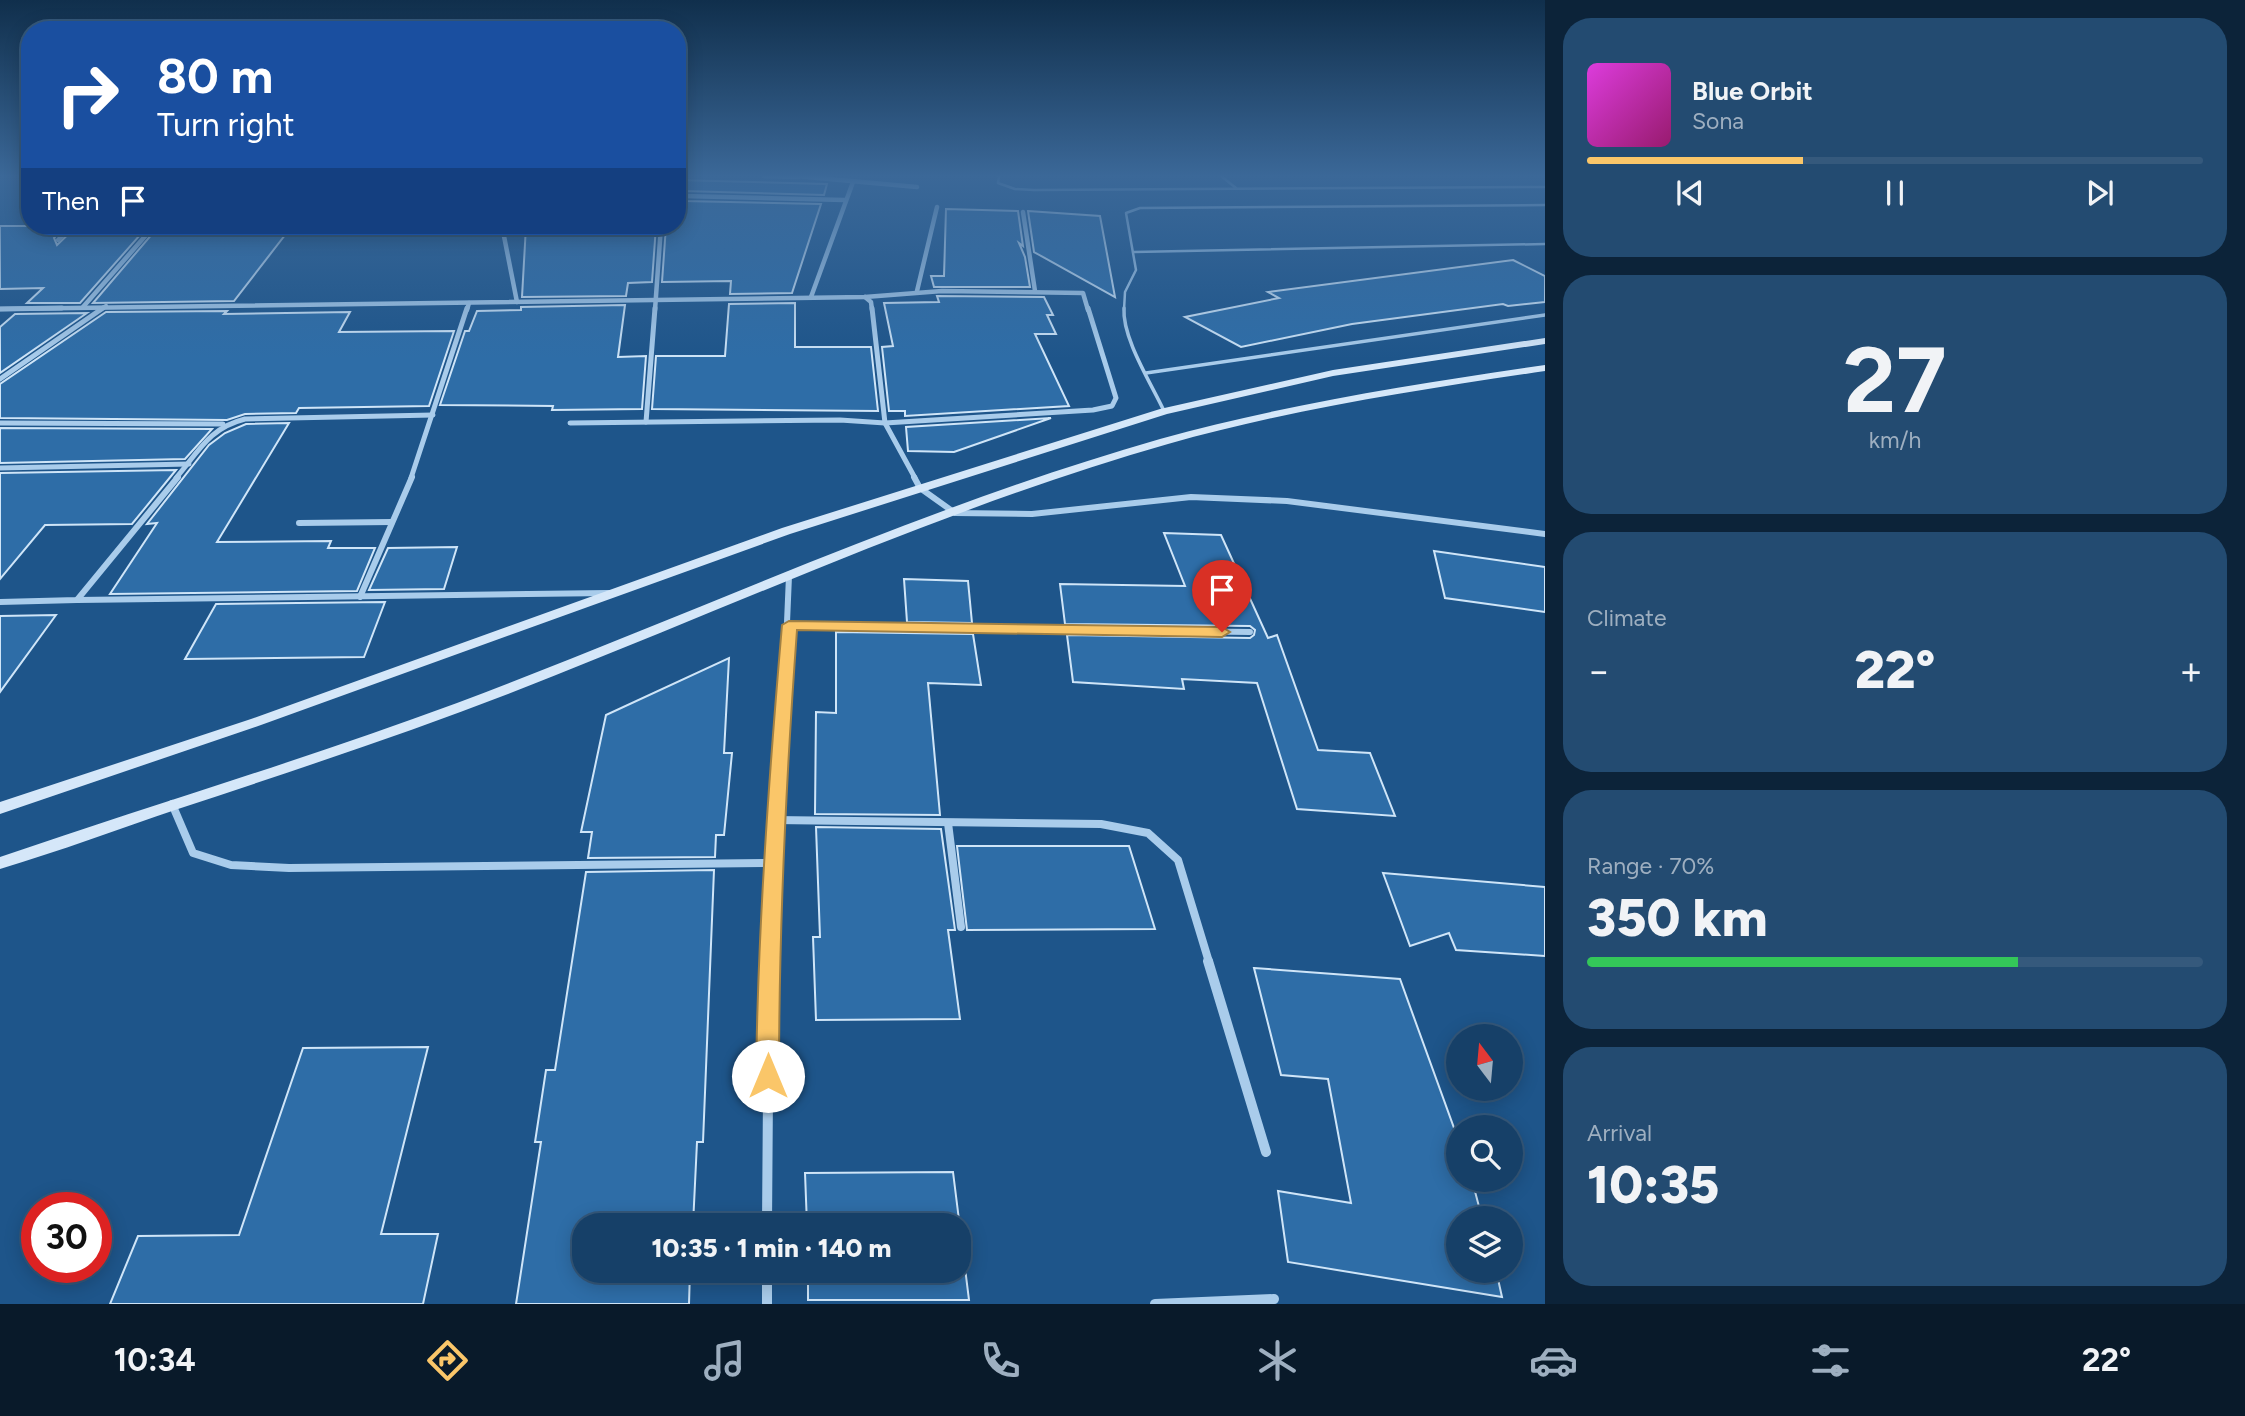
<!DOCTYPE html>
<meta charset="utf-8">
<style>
:root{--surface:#164068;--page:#234b71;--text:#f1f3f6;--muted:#9eafc0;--line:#35597c;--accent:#fac669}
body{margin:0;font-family:Figtree,sans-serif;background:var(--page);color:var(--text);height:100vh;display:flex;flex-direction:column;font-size:26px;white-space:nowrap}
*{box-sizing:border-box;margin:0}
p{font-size:23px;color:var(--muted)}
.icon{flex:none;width:38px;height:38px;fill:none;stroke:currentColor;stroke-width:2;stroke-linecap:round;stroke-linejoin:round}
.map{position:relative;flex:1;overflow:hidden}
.drawer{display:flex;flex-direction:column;gap:18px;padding:18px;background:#0c2339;width:700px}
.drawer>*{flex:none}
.top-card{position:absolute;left:21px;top:21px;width:665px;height:214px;border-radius:28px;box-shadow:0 4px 18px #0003,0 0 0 2px var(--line);background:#1a4fa0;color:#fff;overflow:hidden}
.needle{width:46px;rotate:344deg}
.fabs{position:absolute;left:1446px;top:1024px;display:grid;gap:14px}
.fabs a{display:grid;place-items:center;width:77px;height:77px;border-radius:50%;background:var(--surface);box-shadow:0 4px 18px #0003,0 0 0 2px var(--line);font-size:35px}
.speed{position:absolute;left:21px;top:1192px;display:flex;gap:14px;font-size:35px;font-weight:700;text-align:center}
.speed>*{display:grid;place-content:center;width:91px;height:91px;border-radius:50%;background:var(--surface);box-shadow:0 4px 18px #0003,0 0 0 2px var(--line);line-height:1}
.speed .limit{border:10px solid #d22;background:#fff;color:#111}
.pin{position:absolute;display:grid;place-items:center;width:60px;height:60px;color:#fff;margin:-72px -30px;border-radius:50% 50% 50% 0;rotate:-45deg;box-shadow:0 0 7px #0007}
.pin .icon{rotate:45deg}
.me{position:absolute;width:77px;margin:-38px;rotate:0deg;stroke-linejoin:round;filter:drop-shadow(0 0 5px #0008)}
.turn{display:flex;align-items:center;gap:24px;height:147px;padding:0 21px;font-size:32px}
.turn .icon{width:91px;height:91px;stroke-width:2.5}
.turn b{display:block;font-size:49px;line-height:60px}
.then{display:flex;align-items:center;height:66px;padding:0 21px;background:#0003;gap:14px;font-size:26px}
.big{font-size:52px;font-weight:800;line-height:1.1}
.drawer .card{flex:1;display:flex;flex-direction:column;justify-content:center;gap:10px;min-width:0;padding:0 24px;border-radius:28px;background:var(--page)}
.drawer .dial{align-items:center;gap:0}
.dial b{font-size:91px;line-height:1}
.song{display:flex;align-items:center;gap:21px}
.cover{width:84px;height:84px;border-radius:10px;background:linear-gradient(135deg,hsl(300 70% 55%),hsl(320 70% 35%))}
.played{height:7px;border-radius:4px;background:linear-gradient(90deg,var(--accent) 35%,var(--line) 35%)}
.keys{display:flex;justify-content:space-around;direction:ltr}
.heat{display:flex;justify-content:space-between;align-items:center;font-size:38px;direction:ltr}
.charge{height:10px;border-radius:5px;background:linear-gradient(90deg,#34c759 70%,var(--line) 0)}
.trip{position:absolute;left:572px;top:1213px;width:399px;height:70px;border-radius:28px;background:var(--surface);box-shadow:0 4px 18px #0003,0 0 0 2px var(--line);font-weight:800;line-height:70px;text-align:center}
.tabs{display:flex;height:112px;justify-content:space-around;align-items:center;background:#091a2a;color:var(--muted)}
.tabs .icon{width:49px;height:49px}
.tabs .selected{color:var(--accent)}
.tabs b{font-size:32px;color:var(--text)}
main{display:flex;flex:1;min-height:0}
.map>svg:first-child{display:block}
</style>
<main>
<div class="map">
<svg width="1545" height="1304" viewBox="0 0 1545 1304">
<rect width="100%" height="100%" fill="#1e558a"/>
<g fill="#2e6da7" stroke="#cfe5f8" stroke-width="2">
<path d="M677 180 827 184 824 195 684 191 680 194 684 201 821 204 792 293 730 294 731 281 662 282 666 226H677Z"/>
<path d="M946 209 1018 211 1023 246 1019 243 1025 257 1030 287H934L931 276H944Z"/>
<path d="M1028 211 1100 216 1115 297 1034 252Z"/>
<path d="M0 226H65L54 238 57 245 77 226H148L80 303H27L43 288 0 289Z"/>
<path d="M159 226H292L234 301 93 303Z"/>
<path d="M526 226H656L652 282 628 283 626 296 522 297Z"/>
<path d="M1513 260 1545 276V302L1508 306 1503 304 1352 324 1241 347 1185 317 1279 298 1268 292Z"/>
<path d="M937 296 1044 297 1053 315H1047L1056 334H1035L1069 406 905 416V411H889L882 347 893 346 884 303 939 302Z"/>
<path d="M795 303V347H871L878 411 652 409 656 356H725L729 304Z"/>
<path d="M625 305 618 357 646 356 642 409 552 410 553 406 440 405 465 331H469L477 311 521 310V307Z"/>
<path d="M227 311 224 314 350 312 339 332 454 331 429 406 299 408 296 413 245 414 227 420 0 418V384L106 312Z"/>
<path d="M87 313 0 373V327L15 314Z"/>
<path d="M1051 418 954 452 908 451 906 427Z"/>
<path d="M289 423 217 542 331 541 328 548H375L357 591 110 594 157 523 147 524 209 445 225 433 246 424Z"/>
<path d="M0 428 212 429 185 459 0 463Z"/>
<path d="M176 470 132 524 45 525 0 579V473Z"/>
<path d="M1164 533 1221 535 1268 638 1277 635 1318 750 1370 753 1395 816 1297 809 1257 683 1182 679 1184 689 1073 682 1067 635 1250 638 1254 635 1255 630 1250 626 1065 624 1060 584 1185 586Z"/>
<path d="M457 547 444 589 369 590 388 548Z"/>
<path d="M1434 551 1545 567V612L1445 598Z"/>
<path d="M904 579 968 581 972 623 907 622Z"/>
<path d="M385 602 364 657 185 659 216 604Z"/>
<path d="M56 615 0 692V616Z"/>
<path d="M836 632 973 634 981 685 928 683 940 815 815 814 816 712 836 713Z"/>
<path d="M729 658 724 753H732L724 835H716L715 857 588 858 592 832H581L606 715Z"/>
<path d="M816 827 941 829 955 930H948L960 1019 816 1020 813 937H820Z"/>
<path d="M957 846H1129L1155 929 967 930Z"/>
<path d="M714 870 703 1142H697L693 1225H584V1270H690L689 1304H516L541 1142H535L546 1070H555L586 872Z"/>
<path d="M1383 873 1545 887V956L1456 950 1449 933 1410 946Z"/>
<path d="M1254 968 1400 979 1458 1139V1180H1472L1482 1218H1458V1270H1496L1502 1297 1288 1262 1278 1191 1351 1203 1328 1079 1281 1075Z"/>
<path d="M428 1047 381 1234H438L423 1304H110L138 1236 239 1235 303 1048Z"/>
<path d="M953 1172 969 1300H808V1270H959V1225H807L805 1173Z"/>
</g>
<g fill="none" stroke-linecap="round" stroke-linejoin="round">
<g stroke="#a9cceb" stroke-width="2.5">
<path d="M999 176 998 183 1015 189 1034 190 1545 187"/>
<path d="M1221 176 1236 188"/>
<path d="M1134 252 1545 244"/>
<path d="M1124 310 1125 292 1136 270 1126 213 1140 208 1545 205"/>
</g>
<g stroke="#a9cceb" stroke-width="3.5">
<path d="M1124 308C1122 338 1151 383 1164 411"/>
<path d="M1146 373 1545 315"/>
</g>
<g stroke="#a9cceb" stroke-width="4.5">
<path d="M764 176 798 177"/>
<path d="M796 176 917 187"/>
<path d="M684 196 845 200"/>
<path d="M1023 212 1035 291"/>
<path d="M502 226 517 302"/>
<path d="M58 240 72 226"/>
<path d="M917 291 937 207"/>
<path d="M811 297 853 182"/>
<path d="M865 297 871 302 872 310"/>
<path d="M83 307 154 226"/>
<path d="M0 309 865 297 942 291 1083 293 1088 310"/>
<path d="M100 310 106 306"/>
<path d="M467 310 469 303"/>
<path d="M655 310 661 226"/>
</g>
<g stroke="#a9cceb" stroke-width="5">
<path d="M872 308 885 423 915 478"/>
<path d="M0 309 62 308"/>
<path d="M0 379 103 308"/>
<path d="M646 422 655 308"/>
<path d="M0 423 223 424"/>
<path d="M570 423 840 420 885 423 1093 410 1112 406 1116 398 1088 308"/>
<path d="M0 468 189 464"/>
<path d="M176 478C199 451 209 428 245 419L433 415"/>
<path d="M411 478 467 308"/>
</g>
<g stroke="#a9cceb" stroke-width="6">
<path d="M914 477 920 488 955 513 1032 514 1191 497 1287 501 1545 534"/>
<path d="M299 523 392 522"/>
<path d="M360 597 412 477"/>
<path d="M77 600 609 593"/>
<path d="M0 602 77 600 178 477"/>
<path d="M789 626 1250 632"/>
<path d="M784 692 789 576"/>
</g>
<g stroke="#a9cceb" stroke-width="8">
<path d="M172 804 193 853 231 865 289 868 773 863"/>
<path d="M774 820 1101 824 1148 833 1178 860 1209 962"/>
<path d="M948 823 961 927"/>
<path d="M769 962 774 820 784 690"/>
</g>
<g stroke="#a9cceb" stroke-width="10">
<path d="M1208 961 1266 1152"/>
<path d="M767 1225 769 961"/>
<path d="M767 1270V1304"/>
<path d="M1155 1304 1274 1299"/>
</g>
<g fill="#d5e7f9" fill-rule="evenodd">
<path d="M1545 338V344L1333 376 1167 414 790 534 261 725 0 814V802L251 719 782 528 1160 409 1333 370Z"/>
<path d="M1545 365V371C1418 390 1291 409 1168 444 958 504 758 595 556 675 432 725 305 767 178 809 119 829 60 851 0 869V857C152 805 306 759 457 703 691 615 919 508 1160 439 1286 404 1416 384 1545 365Z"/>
</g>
</g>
<linearGradient id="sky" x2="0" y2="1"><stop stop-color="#102f4c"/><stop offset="0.49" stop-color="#3b6898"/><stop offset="1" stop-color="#3b6898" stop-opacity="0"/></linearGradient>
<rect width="1545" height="359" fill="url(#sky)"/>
<path fill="#fac669" stroke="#a28144" stroke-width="2" d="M789 621 1222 627 1230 632 1222 637 797 630C786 779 779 927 779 1076L776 1083 768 1085 759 1083 756 1076C758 925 769 776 782 625Z"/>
</svg>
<div class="fabs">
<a><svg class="needle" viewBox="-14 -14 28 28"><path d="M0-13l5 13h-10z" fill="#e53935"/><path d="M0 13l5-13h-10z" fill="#9eafc0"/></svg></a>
<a><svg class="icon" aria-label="search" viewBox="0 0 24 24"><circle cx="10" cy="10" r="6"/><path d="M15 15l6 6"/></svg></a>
<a><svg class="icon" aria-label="layers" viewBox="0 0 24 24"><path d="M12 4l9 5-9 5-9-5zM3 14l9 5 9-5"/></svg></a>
</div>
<div class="speed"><div class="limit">30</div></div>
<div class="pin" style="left:1222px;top:632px;background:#d93025"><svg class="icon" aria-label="arrive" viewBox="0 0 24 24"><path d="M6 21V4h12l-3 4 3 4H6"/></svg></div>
<svg class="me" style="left:768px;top:1076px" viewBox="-20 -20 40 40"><circle r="19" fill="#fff"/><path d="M0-13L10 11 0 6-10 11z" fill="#fac669"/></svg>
<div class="trip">10:35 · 1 min · 140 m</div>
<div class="top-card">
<div class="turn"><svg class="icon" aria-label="right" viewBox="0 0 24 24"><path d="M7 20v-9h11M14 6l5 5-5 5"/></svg><div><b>80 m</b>Turn right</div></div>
<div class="then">Then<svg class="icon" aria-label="arrive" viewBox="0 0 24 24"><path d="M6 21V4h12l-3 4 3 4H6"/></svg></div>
</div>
</div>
<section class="drawer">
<div class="card">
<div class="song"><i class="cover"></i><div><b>Blue Orbit</b><p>Sona</p></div></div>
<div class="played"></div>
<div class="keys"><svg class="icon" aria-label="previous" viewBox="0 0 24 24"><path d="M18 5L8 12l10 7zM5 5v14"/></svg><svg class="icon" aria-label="pause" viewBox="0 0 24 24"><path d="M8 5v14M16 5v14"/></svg><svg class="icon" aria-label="next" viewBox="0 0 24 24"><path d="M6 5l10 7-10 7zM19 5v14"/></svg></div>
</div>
<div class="card dial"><b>27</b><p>km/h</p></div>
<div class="card"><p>Climate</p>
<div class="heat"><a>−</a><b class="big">22°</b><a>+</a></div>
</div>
<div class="card"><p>Range · 70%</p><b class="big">350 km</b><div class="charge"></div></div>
<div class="card"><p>Arrival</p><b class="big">10:35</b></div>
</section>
</main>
<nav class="tabs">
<b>10:34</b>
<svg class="icon selected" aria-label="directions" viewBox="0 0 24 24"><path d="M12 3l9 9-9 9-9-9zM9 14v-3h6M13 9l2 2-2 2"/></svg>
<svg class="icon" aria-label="music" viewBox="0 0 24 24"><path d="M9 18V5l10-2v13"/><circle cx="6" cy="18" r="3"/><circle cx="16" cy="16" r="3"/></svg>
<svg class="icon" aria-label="phone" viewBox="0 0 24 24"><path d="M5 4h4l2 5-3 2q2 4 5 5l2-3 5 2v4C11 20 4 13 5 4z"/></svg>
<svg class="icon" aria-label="climate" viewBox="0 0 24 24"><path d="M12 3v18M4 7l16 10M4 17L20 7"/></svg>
<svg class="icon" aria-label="car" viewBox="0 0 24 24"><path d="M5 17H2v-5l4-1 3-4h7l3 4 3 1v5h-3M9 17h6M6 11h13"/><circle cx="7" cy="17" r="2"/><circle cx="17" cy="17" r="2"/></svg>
<svg class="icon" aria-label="filters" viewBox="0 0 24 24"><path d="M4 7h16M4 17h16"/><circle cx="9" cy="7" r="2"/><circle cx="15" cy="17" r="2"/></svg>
<b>22°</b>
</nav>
